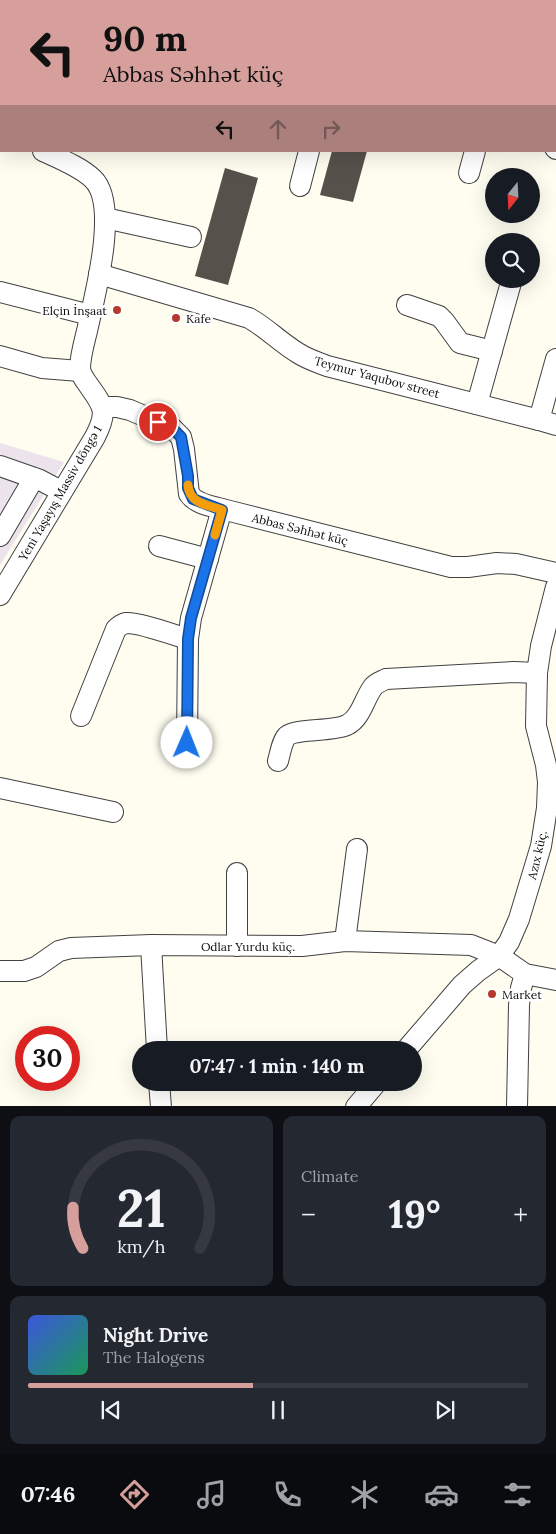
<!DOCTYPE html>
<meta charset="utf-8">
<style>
:root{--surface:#171b24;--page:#242831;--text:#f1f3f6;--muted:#9ea1a6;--line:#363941;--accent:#d69f9c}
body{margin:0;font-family:Lora,serif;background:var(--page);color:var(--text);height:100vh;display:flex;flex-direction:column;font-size:19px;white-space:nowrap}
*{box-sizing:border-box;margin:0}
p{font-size:16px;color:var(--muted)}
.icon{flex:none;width:28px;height:28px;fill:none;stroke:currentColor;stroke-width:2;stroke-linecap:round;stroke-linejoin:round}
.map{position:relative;height:1106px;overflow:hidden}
.panel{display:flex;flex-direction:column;gap:10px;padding:10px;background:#0d0f14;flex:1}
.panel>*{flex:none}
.hud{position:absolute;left:0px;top:0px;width:556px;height:152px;box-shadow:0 5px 20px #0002;background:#d69f9c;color:#111;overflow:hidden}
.needle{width:32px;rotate:198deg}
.buttons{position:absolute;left:485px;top:168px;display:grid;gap:10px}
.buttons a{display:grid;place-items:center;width:55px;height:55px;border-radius:50%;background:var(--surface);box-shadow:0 5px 20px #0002;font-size:25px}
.speed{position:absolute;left:15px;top:1026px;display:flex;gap:10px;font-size:25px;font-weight:700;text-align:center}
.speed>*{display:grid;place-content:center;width:65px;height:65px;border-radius:50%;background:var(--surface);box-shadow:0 5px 20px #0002;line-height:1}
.speed .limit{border:8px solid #d22;background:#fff;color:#111}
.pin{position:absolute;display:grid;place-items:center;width:42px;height:42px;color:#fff;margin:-21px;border:2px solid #fff;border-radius:50%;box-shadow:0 1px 5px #0007}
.me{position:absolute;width:55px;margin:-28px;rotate:1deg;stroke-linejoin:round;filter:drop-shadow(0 0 4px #0008)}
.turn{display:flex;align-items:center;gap:18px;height:105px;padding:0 20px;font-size:22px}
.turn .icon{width:65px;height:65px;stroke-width:2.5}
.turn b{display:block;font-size:35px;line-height:42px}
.lanes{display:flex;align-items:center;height:48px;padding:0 20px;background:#0003;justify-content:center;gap:25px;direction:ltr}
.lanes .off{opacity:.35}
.big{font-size:38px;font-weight:700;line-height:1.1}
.panel .card{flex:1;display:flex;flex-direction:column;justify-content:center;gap:8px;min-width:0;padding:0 18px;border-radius:10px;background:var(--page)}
.panel .dial{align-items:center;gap:0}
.dial svg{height:130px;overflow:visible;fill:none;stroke:var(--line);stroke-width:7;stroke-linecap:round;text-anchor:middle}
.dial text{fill:var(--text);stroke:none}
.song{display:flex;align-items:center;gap:15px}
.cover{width:60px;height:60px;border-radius:8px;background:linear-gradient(135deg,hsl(230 70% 55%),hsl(150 70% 35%))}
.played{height:5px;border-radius:2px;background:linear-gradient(90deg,var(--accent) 45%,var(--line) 45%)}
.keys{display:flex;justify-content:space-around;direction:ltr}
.heat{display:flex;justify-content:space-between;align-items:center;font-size:28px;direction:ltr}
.panel .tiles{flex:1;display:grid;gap:10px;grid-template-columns:1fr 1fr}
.card:last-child{grid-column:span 2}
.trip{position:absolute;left:132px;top:1041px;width:290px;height:50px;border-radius:25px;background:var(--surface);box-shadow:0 5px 20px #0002;font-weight:700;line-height:50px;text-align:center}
.dock{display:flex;height:80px;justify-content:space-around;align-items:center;background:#090b0e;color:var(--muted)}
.dock .icon{width:35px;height:35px}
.dock .selected{color:var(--accent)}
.dock b{font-size:22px;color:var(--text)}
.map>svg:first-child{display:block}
</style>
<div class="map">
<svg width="556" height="1107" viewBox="0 0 556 1107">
<rect width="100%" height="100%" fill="#fefdf0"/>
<path fill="#ece3ec" d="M0 443 64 462 0 565Z"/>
<g fill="#56514b">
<path d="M332 151H367L353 202 320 195Z"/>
<path d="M225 168 258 178 228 285 195 276Z"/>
</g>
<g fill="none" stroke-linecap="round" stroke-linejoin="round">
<defs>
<g id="minor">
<path d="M412 0 417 1"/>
<path d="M542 0 543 1"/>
<path d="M104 1 105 0"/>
<path d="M252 1 253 0"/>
<path d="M349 1V0"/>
<path d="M0 131H1"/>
<path d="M555 148 556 149"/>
<path d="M469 173 475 151"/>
<path d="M300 186 309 151"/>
<path d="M105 218 191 237"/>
<path d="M99 274 249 318C267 328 281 343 298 353 307 359 317 362 327 366L539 420 556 425"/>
<path d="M0 292 90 315"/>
<path d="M407 305 439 316 444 321 460 343 492 351"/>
<path d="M0 356 42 368 80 371"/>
<path d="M477 404 512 279"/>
<path d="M103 407H117L130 410 172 428 181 437 184 449 189 494C196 504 211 506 222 509L451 567H468L497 563 516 564 556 573"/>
<path d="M539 420 556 359"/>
<path d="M0 466 40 480 61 491"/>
<path d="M0 536 34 478"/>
<path d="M159 546 208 559"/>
<path d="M0 595 95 437C109 410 103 406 87 383 84 379 81 374 80 369 80 357 84 343 87 331 94 298 120 205 93 179 81 167 58 158 43 151"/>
<path d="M81 716 116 629C119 626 122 624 126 623 138 622 174 635 188 639"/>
<path d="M187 743 188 639 191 618 222 509"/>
<path d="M278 761C280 754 282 741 287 736 297 728 332 732 347 725 361 718 364 699 373 687 376 683 382 681 386 679L514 672 537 673"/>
<path d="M0 788 113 812"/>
<path d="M345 941 357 849"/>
<path d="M151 945 157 1050"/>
<path d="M237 946V873"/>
<path d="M0 971H24L36 967 59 951 71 948 151 945 302 946 345 941 471 945 499 956 525 974 556 980"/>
<path d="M406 1050 462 985 478 971 499 956 509 942 519 919 541 846 547 808 548 782 546 765 536 726 537 673 541 646 556 587"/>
<path d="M159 1082 161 1107"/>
<path d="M356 1107 377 1082"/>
<path d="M517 1107 519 1005 521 988 525 974"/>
</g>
</defs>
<use href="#minor" stroke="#414141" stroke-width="22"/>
<use href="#minor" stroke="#fff" stroke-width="20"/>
</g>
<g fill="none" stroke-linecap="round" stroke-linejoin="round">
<defs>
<path id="route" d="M158 422 172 428 181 437 188 476V488L193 499 222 510 191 618 188 639 187 743"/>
</defs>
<use href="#route" stroke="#114b97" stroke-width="12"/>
<use href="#route" stroke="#1a73e8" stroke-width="9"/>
<path stroke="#f59e0b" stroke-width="9" d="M188 485C189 503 207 505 222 510L215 535"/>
</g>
<g fill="#b6392e" stroke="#fff" stroke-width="2">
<circle cx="117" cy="310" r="5"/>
<circle cx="176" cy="318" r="5"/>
<circle cx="492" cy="994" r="5"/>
</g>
<g text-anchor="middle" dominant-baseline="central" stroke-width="5" stroke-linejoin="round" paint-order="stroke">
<g font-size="12" fill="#0e0e0e" stroke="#fff" text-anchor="start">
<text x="107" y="310" text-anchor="end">Elçin İnşaat</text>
<text x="186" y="318">Kafe</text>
<text x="502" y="994">Market</text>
</g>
<g font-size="12" fill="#0e0e0e" stroke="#fff">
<text transform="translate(377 377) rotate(15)">Teymur Yaqubov street</text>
<text transform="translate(60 493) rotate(-60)">Yeni Yaşayış Massiv döngə 1</text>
<text transform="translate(300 529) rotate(14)">Abbas Səhhət küç</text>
<text transform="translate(537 855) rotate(-77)">Azıx küç.</text>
<text x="248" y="946">Odlar Yurdu küç.</text>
</g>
</g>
</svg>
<div class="buttons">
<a><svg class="needle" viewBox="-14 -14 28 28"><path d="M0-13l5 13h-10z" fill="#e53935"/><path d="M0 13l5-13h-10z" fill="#9ea1a6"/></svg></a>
<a><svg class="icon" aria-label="search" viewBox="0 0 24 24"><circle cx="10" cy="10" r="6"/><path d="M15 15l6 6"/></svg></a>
</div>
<div class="speed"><div class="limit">30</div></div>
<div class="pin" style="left:158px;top:422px;background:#d93025"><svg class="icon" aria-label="arrive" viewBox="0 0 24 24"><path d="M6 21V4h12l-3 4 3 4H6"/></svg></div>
<svg class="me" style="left:187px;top:743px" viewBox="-20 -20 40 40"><circle r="19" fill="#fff"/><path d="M0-13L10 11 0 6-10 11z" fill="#1a73e8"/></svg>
<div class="trip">07:47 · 1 min · 140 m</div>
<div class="hud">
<div class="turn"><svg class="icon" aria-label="left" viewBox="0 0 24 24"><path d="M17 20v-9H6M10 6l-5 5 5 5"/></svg><div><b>90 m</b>Abbas Səhhət küç</div></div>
<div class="lanes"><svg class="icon" aria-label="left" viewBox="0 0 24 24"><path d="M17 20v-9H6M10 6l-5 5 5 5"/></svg><svg class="icon off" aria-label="ahead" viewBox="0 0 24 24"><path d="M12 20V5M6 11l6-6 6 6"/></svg><svg class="icon off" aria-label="right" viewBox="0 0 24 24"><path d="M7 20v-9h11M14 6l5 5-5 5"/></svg></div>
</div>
</div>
<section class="panel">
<div class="tiles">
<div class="card dial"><svg viewBox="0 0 100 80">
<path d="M14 69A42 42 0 1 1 86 69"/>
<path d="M14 69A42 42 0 0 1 8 44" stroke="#d69f9c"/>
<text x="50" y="56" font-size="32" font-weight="700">21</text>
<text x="50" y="72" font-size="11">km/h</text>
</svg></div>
<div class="card"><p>Climate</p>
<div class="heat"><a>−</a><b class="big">19°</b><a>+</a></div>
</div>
<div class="card">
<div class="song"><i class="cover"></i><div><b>Night Drive</b><p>The Halogens</p></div></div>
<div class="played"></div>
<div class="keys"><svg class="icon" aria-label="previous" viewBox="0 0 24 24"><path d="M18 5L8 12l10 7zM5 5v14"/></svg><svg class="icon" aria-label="pause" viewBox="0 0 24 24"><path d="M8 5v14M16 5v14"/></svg><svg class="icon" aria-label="next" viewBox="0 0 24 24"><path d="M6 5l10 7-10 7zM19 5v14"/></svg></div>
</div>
</div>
</section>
<nav class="dock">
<b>07:46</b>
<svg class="icon selected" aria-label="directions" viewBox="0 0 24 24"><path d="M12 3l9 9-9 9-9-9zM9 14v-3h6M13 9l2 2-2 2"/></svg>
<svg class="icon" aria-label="music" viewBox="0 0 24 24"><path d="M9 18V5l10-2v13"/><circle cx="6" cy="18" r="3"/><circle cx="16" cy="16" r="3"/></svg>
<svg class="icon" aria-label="phone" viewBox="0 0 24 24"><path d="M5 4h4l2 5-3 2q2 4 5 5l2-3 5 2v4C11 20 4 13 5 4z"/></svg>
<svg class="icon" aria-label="climate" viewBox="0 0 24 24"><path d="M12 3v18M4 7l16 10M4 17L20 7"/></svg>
<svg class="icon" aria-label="car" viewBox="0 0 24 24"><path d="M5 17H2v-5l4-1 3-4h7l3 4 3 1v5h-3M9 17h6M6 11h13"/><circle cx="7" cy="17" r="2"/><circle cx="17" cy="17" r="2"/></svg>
<svg class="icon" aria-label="filters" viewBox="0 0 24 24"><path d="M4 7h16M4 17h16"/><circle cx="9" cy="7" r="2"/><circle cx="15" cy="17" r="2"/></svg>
</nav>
